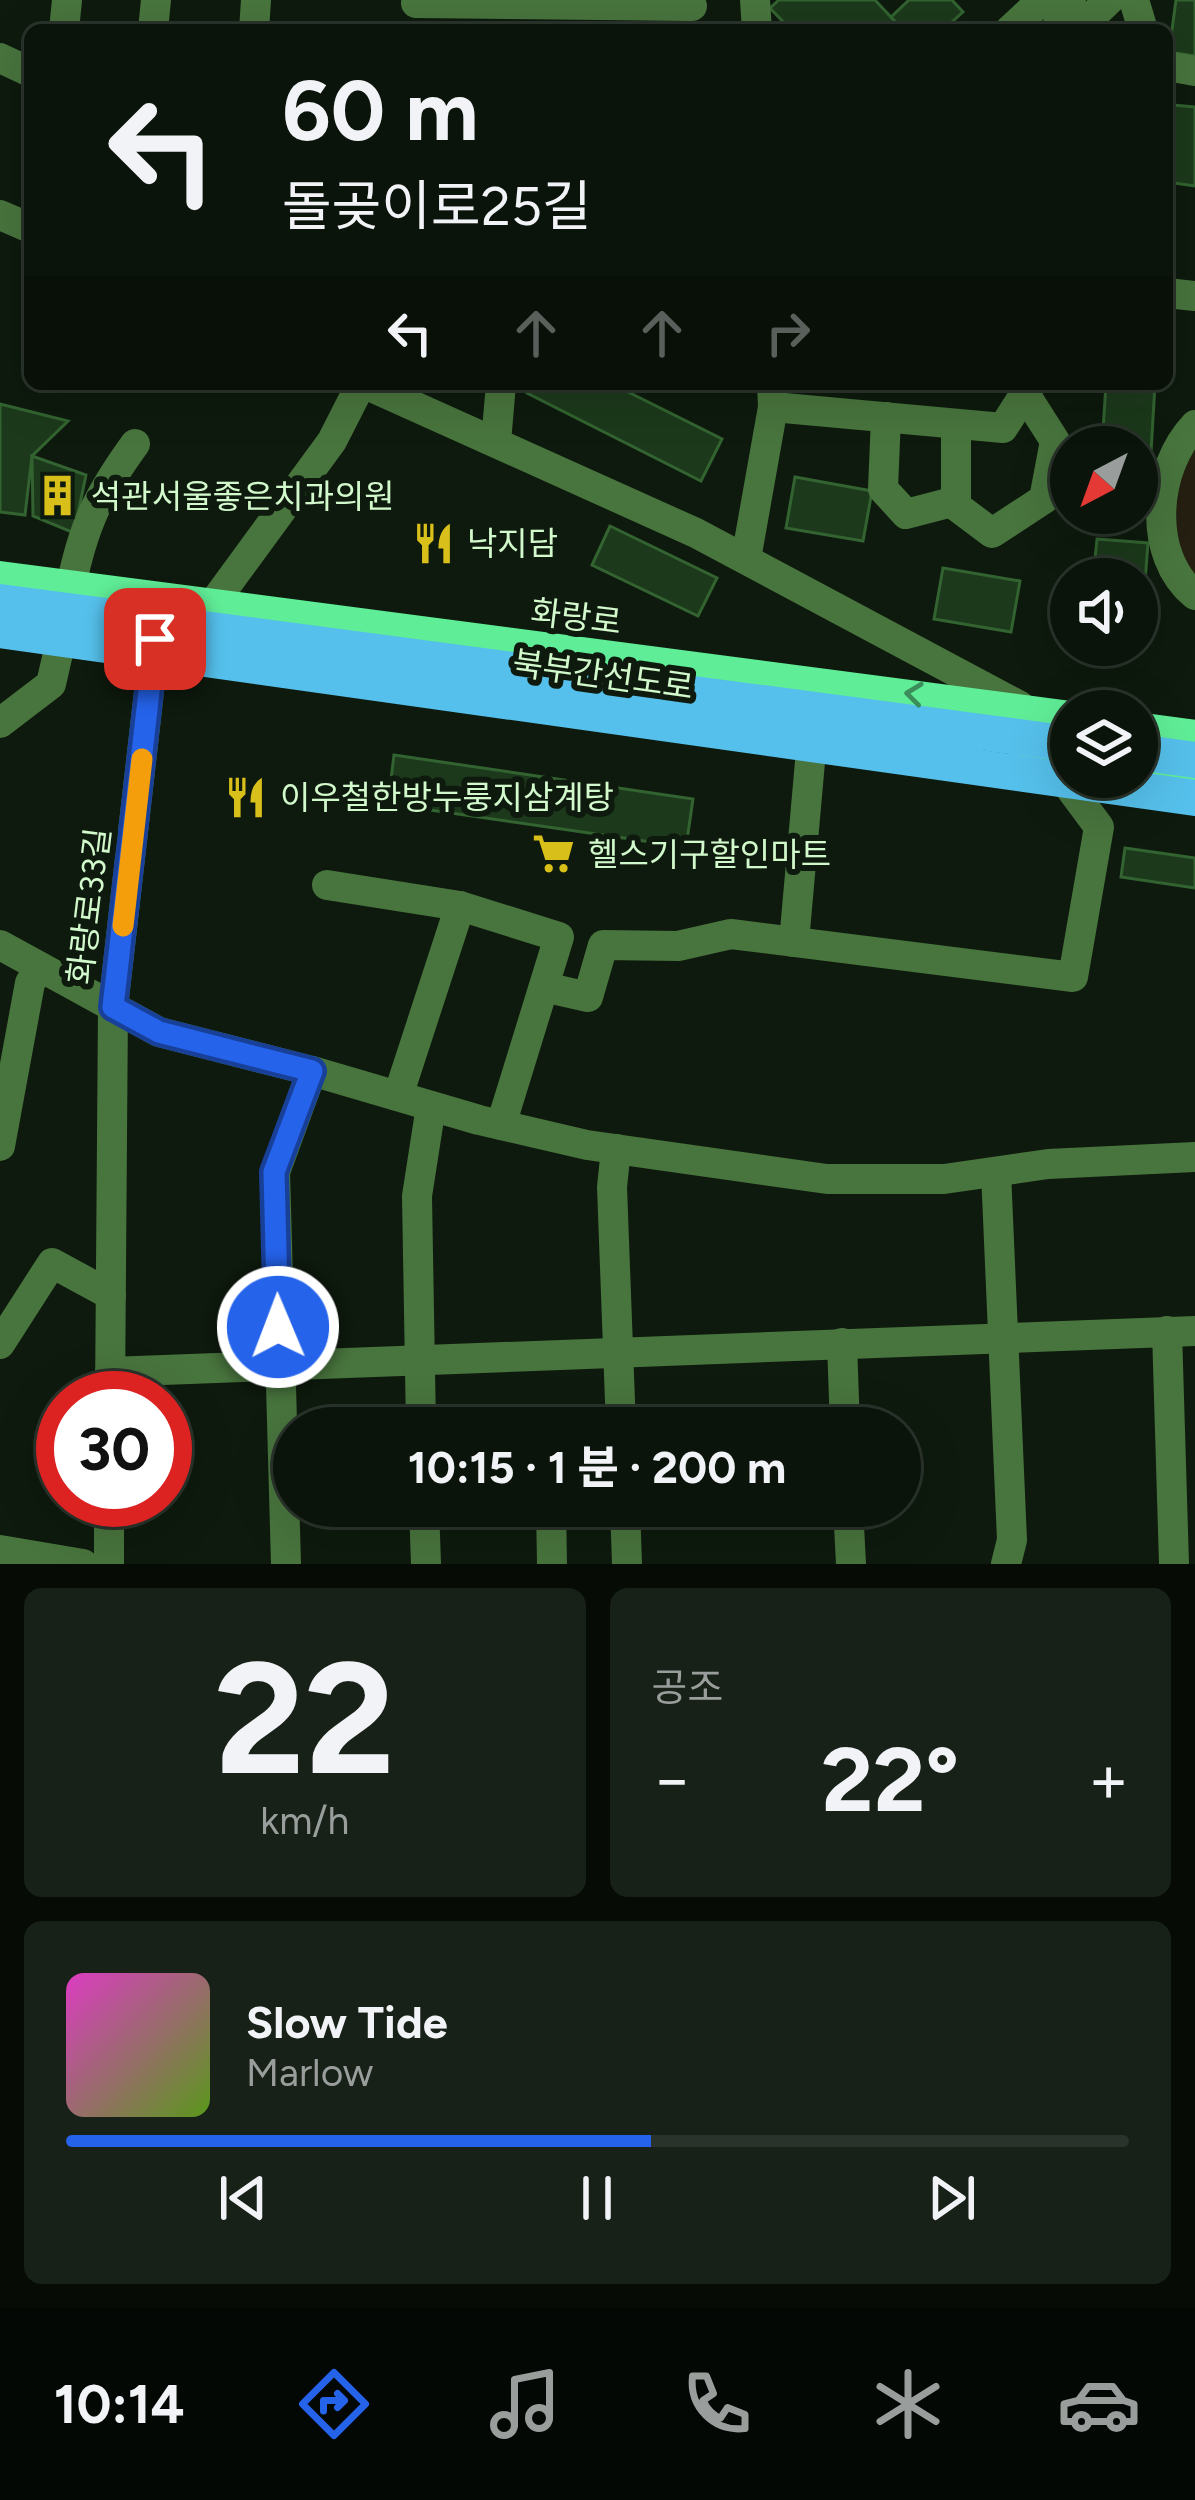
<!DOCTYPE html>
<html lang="ko">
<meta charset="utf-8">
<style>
:root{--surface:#0a140a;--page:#182118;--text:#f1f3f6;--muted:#999e9c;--line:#2a332b;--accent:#2563eb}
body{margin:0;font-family:Figtree,"Noto Sans KR",sans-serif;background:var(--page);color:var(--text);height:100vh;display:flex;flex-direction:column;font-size:45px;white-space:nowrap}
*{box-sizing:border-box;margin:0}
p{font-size:39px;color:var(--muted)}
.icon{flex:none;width:66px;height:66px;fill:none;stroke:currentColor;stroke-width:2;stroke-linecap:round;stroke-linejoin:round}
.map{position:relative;height:1564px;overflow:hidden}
.drawer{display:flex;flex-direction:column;gap:24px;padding:24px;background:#060b06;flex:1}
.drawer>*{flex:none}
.guide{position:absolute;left:24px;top:24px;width:1149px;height:366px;border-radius:18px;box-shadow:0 12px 48px #0002,0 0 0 3px var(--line);background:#0a140a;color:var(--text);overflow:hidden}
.needle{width:78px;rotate:221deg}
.fabs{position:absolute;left:1050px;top:426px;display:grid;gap:24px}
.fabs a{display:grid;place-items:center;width:108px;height:108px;border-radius:50%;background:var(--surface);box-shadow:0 12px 48px #0002,0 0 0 3px var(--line);font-size:60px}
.speed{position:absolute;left:36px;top:1371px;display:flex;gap:24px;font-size:60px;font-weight:700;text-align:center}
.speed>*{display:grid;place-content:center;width:156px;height:156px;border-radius:50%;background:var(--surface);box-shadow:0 12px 48px #0002,0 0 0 3px var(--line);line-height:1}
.speed .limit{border:18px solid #d22;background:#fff;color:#111}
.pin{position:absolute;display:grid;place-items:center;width:102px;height:102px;color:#fff;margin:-51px;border-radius:24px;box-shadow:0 6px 18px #0006}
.me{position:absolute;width:132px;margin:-66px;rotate:359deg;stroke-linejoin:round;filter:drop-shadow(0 0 9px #0008)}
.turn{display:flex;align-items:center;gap:42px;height:252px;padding:0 60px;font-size:54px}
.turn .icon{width:156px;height:156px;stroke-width:2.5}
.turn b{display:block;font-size:84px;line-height:102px}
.lanes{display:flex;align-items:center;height:114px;padding:0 60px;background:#0003;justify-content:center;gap:60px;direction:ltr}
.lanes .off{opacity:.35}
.big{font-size:90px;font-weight:700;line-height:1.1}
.drawer .tile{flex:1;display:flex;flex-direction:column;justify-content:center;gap:18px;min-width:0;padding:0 42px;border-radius:18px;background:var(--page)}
.drawer .dial{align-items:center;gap:0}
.dial b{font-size:156px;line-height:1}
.song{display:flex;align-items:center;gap:36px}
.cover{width:144px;height:144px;border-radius:18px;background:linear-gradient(135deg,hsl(310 70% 55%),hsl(90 70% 35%))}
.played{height:12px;border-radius:6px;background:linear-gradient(90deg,var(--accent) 55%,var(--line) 55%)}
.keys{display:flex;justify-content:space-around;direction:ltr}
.heat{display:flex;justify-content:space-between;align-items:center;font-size:66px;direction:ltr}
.drawer .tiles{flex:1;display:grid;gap:24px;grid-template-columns:1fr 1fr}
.tile:last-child{grid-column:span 2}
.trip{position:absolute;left:273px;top:1407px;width:648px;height:120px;border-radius:60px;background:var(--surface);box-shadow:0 12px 48px #0002,0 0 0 3px var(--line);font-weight:700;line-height:120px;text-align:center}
.dock{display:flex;height:192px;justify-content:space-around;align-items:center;background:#040804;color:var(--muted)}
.dock .icon{width:84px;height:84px}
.dock .current{color:var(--accent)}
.dock b{font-size:54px;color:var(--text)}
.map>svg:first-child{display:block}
</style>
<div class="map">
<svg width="1195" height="1564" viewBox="0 0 1195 1564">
<rect width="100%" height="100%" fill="#0e1a0d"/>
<path fill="#241f11" d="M1195 437V595L1182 584 1168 472Z"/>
<g fill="#1c391b" stroke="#326330" stroke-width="3">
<path d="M779 0H875L903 30H791L770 8Z"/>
<path d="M909 0H952L963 12 943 30H903L891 17Z"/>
<path d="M1176 0H1195V56L1169 52Z"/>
<path d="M1173 105 1195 107V186L1167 182Z"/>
<path d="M531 384H612L722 439 701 481 527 393Z"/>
<path d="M1106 384H1155L1149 486 1137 485V447H1102Z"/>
<path d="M0 404 68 421 32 456 25 515 0 512Z"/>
<path d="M32 456 86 475 74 533 33 516Z"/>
<path d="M795 477 872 491 863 541 786 528Z"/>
<path d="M610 526 717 578 698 616 592 565Z"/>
<path d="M1097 539 1148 543 1142 621H1137V579H1093Z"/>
<path d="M943 568 1020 581 1011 632 934 619Z"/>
<path d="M394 755 693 799 686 847 388 804Z"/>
<path d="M1125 848 1195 858V888L1121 877Z"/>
</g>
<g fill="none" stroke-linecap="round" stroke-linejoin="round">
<g stroke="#48743d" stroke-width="30">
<path d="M755 0 757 30"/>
<path d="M1134 0 1143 30"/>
<path d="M416 3 692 6"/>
<path d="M64 30 67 0"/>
<path d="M153 30 156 0"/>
<path d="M254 30 256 0"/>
<path d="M1010 30 1042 0"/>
<path d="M1055 30 1071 0"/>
<path d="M1078 30 1109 0"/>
<path d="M0 58 30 72"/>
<path d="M1167 66 1195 71"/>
<path d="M0 215 30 228"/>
<path d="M1167 293 1195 296"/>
<path d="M365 384 696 533 1020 706"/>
<path d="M773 407 1003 428 1031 384"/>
<path d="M886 417 883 489 906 514 956 501"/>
<path d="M956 424V506L992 533 1044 499 1055 441 1025 394"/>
<path d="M1195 425C1154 468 1146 555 1195 595"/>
<path d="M496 442 501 384"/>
<path d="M746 559 773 407 772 384"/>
<path d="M71 586C84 524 98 495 135 444"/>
<path d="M212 605 332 441 361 384"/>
<path d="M0 723 51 684 64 627"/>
<path d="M327 885 460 906 559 937 501 1125"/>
<path d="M794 942 813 728"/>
<path d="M0 945 159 1032 312 1071 479 1120 587 1145 827 1179H944L1048 1164 1195 1157"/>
<path d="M544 987 588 997 603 945 678 946 731 934 1073 977 1099 827 1056 769"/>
<path d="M398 1096 460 906"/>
<path d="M0 1146 30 983 40 967"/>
<path d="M616 1149 612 1187 621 1428"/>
<path d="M996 1172 1012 1540 1006 1564"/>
<path d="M1167 1331 1174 1564"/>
<path d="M842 1343 845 1428"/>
<path d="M0 1344 52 1263 111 1295"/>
<path d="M110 1372 1195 1331"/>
<path d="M110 1398 113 1007 155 639"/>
<path d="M421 1428 417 1196 431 1106"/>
<path d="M424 1506 426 1564"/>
<path d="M551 1506 552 1564"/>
<path d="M625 1506 627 1564"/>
<path d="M848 1506 851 1564"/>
<path d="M0 1550 83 1564"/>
<path d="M109 1564V1500"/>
<path d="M286 1564 275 1172 312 1071"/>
</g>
<g stroke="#60ed97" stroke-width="30">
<path d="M0 576 1071 716"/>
<path d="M1137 727 1195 735"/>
<path d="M1023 756 1071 762"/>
<path d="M1137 771 1195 779"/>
</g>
<g stroke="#55c0eb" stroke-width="36">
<path d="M0 602 1071 744"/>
<path d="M1137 752 1195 760"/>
</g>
<path stroke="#55c0eb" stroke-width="36" d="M0 630 1195 798"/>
</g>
<defs><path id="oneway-chevron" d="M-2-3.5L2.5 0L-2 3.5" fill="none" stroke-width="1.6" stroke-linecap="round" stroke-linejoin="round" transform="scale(3)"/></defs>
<use stroke="#3b8e59" href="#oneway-chevron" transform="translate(914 694) rotate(-173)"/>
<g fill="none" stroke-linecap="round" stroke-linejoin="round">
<defs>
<path id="route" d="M155 639 113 1007 159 1032 312 1071 274 1172 278 1327"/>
</defs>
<use href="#route" stroke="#184099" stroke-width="30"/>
<use href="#route" stroke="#2563eb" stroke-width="21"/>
<path stroke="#f59e0b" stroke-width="21" d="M123 926 142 759"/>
</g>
<defs>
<symbol id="building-bare" viewBox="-9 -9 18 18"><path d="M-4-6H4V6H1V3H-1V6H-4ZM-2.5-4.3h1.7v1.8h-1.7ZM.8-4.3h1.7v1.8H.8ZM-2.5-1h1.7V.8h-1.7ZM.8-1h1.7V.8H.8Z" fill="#d8bf19" stroke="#0e1a0d" stroke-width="2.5" paint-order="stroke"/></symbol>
<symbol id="restaurant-bare" viewBox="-9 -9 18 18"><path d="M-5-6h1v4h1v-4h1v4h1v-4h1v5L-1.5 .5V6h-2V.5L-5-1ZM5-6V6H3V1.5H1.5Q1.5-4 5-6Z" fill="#d8bf19" stroke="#0e1a0d" stroke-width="2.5" paint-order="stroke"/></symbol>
<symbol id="supermarket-bare" viewBox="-9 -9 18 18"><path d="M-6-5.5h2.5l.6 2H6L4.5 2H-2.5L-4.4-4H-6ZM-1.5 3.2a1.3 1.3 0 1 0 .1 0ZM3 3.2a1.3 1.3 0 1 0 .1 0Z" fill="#d8bf19" stroke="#0e1a0d" stroke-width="2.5" paint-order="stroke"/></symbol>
</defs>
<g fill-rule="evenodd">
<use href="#building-bare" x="28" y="466" width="59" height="59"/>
<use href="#restaurant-bare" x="404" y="514" width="59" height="59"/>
<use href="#restaurant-bare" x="216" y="768" width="59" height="59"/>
<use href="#supermarket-bare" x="524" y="824" width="59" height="59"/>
</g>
<g text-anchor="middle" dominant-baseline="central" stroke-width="12" stroke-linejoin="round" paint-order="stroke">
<g font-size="33" fill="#d2f9cc" stroke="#0e1a0d" text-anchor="start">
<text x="91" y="496">석관서울좋은치과의원</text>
<text x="467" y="543">낙지담</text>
<text x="280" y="797">이우철한방누룽지삼계탕</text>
<text x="588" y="854">헬스기구할인마트</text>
</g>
<g font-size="33" fill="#d2f9cc" stroke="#0e1a0d">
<text transform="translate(576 617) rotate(7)">화랑로</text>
<text transform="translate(603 675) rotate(8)">북부간선도로</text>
<text transform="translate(89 906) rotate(-83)">화랑로33길</text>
</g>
</g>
</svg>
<div class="fabs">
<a><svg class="needle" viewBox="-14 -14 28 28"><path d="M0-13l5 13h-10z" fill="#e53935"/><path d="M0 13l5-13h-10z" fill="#999e9c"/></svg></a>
<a><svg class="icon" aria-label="sound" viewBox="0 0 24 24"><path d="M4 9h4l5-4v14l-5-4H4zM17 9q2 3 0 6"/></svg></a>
<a><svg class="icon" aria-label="layers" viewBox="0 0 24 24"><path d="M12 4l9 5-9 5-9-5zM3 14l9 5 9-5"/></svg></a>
</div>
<div class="speed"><div class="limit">30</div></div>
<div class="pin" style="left:155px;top:639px;background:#d93025"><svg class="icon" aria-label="arrive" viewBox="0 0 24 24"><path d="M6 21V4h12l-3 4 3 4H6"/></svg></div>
<svg class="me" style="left:278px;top:1327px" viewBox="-20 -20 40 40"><circle r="17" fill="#2563eb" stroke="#fff" stroke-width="3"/><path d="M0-11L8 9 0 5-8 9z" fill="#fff"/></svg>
<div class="trip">10:15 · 1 분 · 200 m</div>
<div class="guide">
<div class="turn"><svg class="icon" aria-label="left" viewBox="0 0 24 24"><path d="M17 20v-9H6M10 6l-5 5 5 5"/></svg><div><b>60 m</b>돌곶이로25길</div></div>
<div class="lanes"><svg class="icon" aria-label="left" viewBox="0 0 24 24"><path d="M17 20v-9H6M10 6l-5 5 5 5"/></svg><svg class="icon off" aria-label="ahead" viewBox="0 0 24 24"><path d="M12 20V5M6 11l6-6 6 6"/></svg><svg class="icon off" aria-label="ahead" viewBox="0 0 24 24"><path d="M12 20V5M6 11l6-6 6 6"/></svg><svg class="icon off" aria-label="right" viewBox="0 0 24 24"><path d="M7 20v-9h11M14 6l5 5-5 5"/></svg></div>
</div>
</div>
<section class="drawer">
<div class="tiles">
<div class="tile dial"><b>22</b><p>km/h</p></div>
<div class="tile"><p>공조</p>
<div class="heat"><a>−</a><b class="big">22°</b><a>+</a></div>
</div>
<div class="tile">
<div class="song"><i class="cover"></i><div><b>Slow Tide</b><p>Marlow</p></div></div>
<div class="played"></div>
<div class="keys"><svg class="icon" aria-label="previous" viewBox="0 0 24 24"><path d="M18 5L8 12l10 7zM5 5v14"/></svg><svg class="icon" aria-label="pause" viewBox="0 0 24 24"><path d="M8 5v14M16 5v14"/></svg><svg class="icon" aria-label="next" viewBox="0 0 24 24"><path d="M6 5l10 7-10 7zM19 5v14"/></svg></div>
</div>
</div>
</section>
<nav class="dock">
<b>10:14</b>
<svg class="icon current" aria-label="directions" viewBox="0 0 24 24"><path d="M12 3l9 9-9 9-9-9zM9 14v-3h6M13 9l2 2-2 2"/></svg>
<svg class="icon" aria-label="music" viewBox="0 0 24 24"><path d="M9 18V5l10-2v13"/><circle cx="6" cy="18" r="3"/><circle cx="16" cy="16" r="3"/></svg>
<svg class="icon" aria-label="phone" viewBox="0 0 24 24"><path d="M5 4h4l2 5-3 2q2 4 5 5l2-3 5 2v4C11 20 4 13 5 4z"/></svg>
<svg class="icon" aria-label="climate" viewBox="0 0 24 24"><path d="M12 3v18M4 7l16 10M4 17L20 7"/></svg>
<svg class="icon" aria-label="car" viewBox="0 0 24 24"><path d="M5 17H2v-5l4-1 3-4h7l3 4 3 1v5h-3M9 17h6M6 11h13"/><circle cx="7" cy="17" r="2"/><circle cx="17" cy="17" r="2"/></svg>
</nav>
